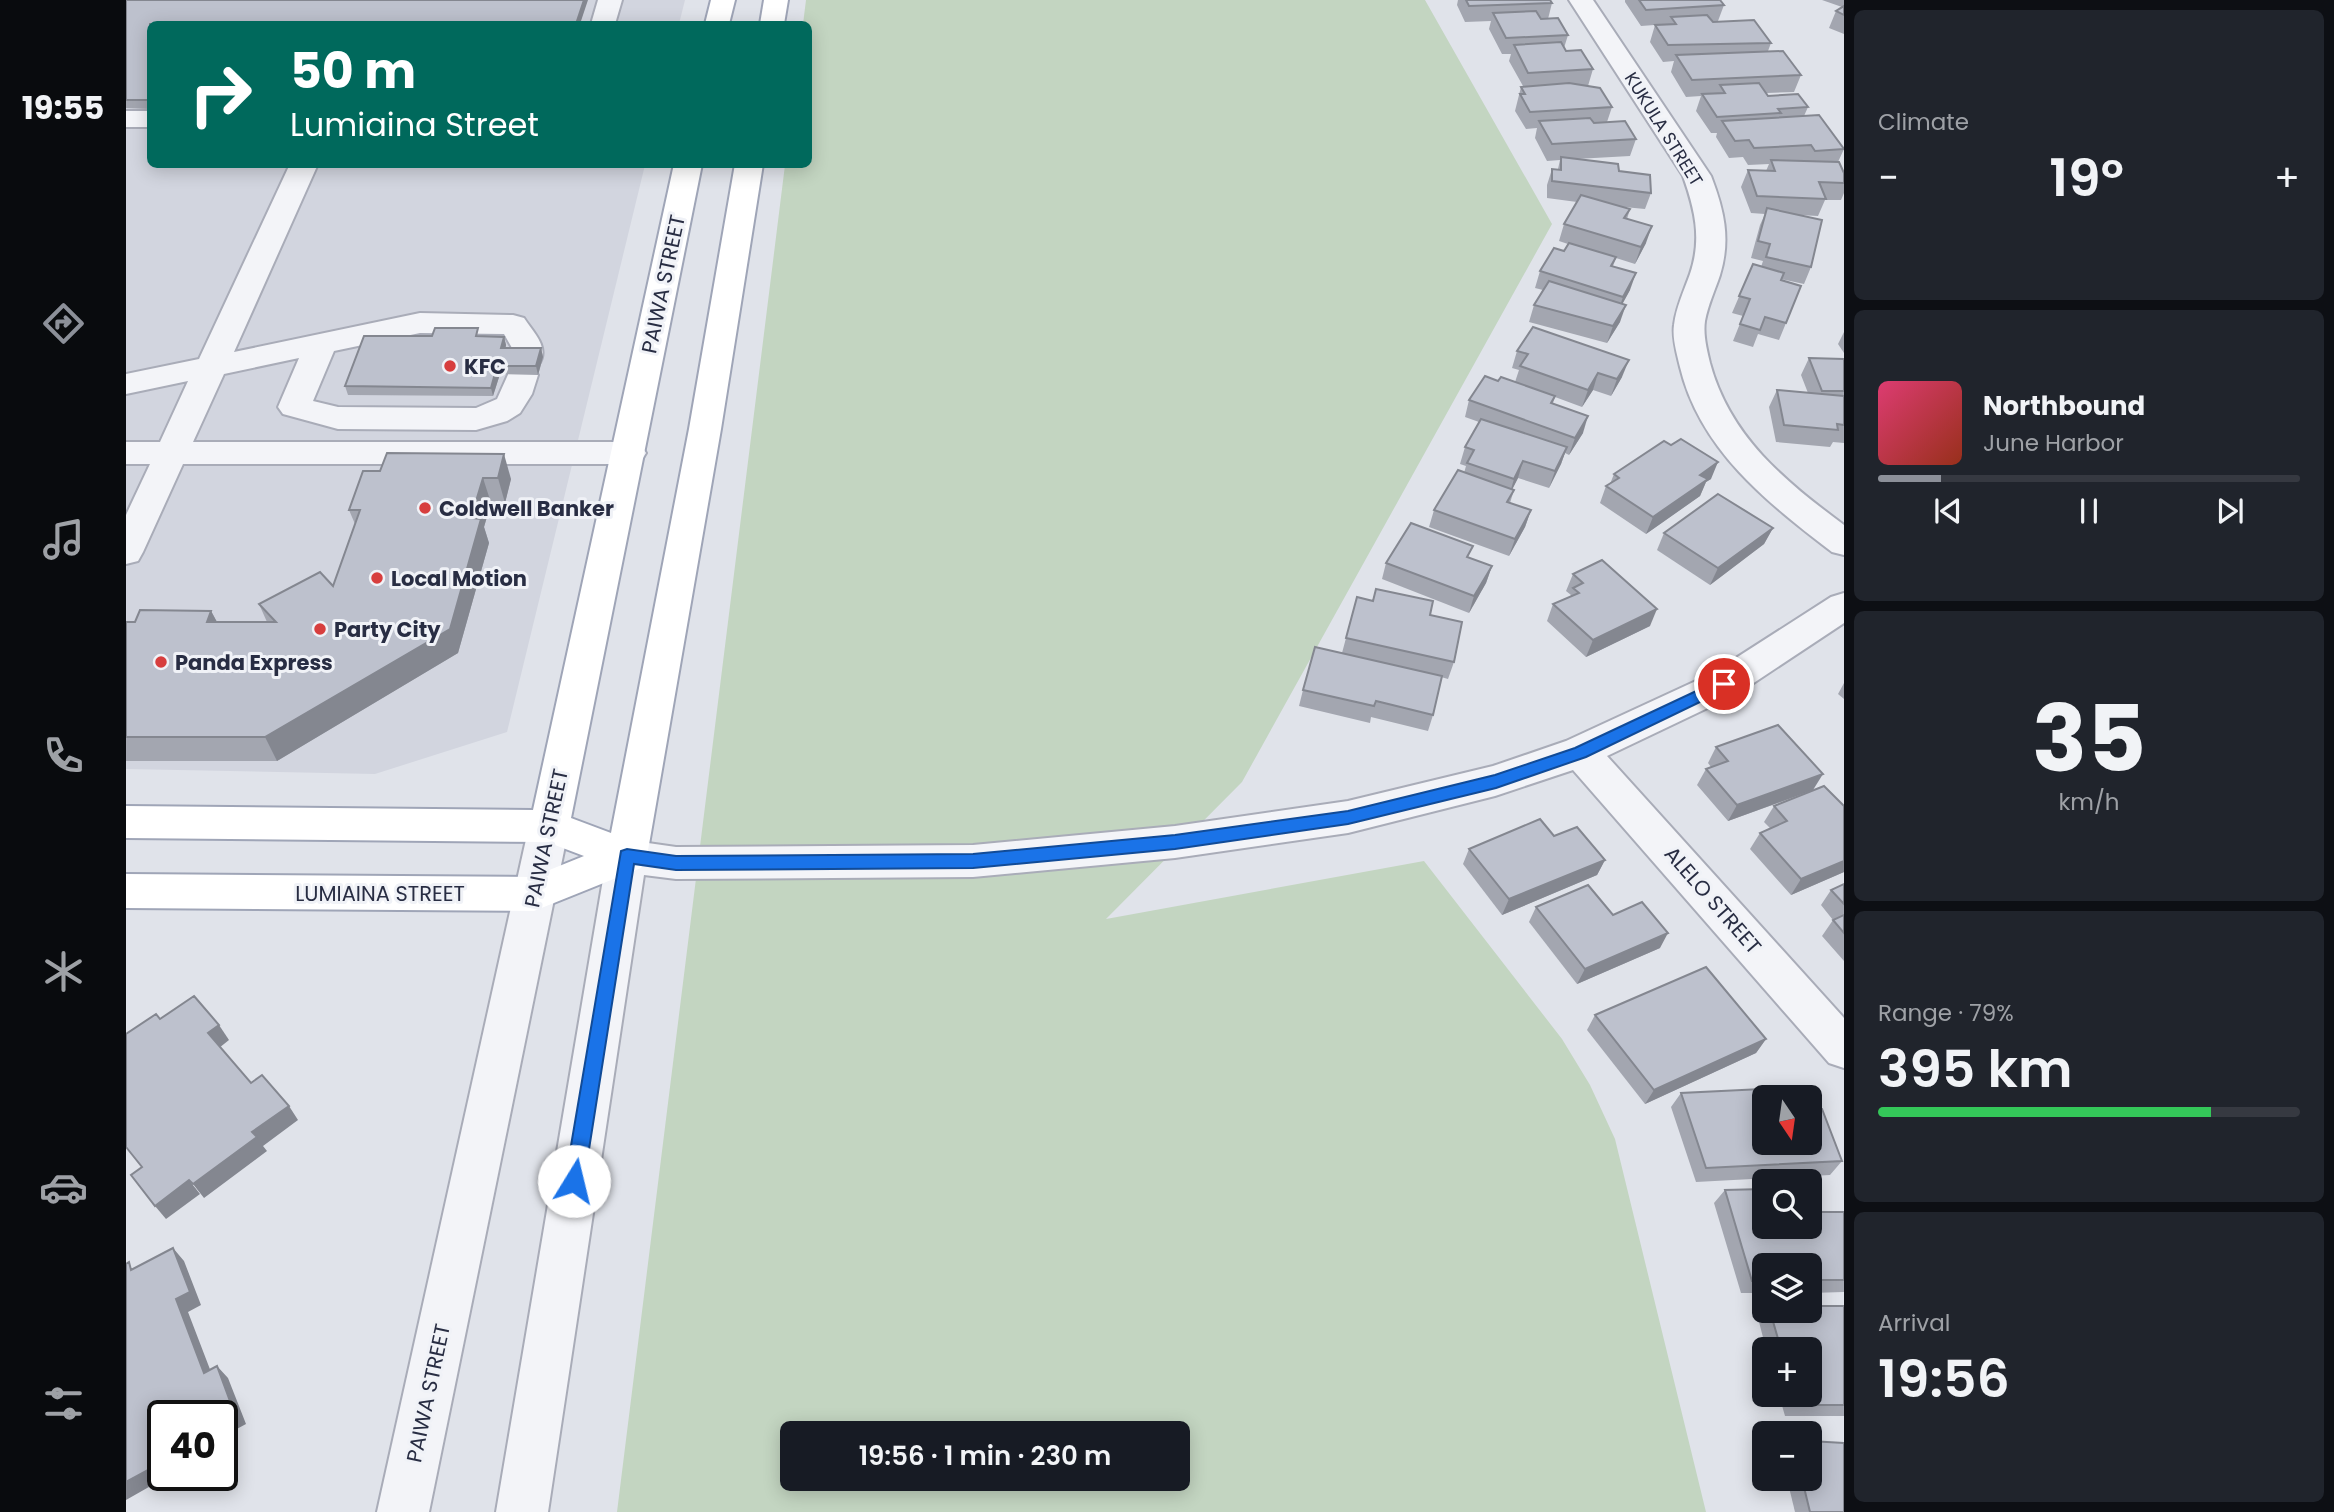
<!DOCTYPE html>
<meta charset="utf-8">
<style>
:root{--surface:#171b24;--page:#20242c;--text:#f1f3f6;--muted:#9ea1a6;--line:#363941;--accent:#8c9099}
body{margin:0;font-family:Poppins,sans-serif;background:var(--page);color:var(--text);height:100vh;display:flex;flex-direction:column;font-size:26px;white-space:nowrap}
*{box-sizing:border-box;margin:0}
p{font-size:23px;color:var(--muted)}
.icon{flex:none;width:38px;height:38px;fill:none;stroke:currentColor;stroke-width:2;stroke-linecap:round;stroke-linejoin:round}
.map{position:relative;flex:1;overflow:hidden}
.panel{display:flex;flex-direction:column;gap:10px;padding:10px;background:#0d0f14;width:490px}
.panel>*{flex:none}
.hud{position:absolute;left:21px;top:21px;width:665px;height:147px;border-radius:10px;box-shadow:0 4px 18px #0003;background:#00695c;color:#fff;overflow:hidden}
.needle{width:46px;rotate:167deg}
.controls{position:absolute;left:1626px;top:1085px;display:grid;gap:14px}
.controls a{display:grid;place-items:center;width:70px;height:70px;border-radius:10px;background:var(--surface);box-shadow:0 4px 18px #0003;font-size:35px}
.speed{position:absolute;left:21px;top:1400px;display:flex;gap:14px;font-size:35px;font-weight:700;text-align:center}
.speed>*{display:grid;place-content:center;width:91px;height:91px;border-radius:50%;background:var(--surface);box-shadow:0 4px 18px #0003;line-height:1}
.speed .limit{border:4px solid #111;border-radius:10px;background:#fff;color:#111}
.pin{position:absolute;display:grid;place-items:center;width:60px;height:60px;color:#fff;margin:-30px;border:4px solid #fff;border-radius:50%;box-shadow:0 2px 7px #0007}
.me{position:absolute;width:77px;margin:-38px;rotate:9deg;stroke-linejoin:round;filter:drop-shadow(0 0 5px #0008)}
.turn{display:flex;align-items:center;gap:24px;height:147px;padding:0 28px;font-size:32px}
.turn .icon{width:91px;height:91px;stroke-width:2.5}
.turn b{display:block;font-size:49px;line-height:60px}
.big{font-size:52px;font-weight:600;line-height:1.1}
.panel .widget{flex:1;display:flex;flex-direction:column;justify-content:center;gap:10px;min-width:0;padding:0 24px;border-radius:10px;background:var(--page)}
.panel .dial{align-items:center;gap:0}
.dial b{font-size:91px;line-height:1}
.song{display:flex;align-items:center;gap:21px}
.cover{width:84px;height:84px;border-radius:10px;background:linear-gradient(135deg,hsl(340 70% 55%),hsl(10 70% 35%))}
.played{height:7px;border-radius:4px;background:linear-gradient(90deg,var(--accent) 15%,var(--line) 15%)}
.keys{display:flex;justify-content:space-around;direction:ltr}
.heat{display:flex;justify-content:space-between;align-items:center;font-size:38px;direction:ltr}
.charge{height:10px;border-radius:5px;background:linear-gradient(90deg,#34c759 79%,var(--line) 0)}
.trip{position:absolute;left:654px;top:1421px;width:410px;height:70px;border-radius:10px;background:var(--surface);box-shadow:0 4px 18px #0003;font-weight:600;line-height:70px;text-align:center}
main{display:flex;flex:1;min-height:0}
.menu{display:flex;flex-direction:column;width:126px;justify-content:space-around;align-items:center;background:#090b0e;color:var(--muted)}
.menu .icon{width:49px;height:49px}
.menu .selected{color:var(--accent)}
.menu b{font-size:32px;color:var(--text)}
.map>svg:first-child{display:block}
</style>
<main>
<nav class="menu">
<b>19:55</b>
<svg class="icon selected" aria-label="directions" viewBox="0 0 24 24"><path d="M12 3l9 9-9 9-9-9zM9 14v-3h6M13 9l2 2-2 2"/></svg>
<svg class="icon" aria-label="music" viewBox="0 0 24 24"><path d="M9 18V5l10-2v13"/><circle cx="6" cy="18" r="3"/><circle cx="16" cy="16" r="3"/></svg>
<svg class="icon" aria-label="phone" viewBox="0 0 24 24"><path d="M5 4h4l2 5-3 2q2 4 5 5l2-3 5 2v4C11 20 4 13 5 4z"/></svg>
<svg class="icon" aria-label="climate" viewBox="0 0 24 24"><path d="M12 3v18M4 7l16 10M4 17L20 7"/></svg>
<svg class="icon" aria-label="car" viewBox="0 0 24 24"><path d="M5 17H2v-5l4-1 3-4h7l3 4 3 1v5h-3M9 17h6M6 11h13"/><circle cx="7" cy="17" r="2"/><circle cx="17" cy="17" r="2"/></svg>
<svg class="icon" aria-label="filters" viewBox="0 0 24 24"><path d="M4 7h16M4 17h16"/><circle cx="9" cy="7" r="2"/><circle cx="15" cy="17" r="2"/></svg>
</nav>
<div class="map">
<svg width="1718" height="1512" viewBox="0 0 1718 1512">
<rect width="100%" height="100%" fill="#e0e3ea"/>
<path fill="#d2d5df" d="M0 0H559L553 24H24V164L519 165 381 732 249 774 0 769Z"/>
<path fill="#c3d5c1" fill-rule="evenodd" d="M680 0H1299L1426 224 1116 782 980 919 1298 861 1436 1039 1464 1085 1489 1139 1580 1512H491L659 165 682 164V24H677ZM667 1433H1052V1479H667Z"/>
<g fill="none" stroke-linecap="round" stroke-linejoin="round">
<defs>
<g id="minor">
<path d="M472 0H496L489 24H465Z"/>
<path d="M1443 0H1467L1585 176C1598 210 1605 239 1594 275 1589 290 1582 305 1579 321 1577 335 1581 350 1584 363 1604 437 1659 481 1718 525V555L1706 552C1641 502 1574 450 1554 367 1551 354 1546 338 1548 325 1550 307 1558 291 1564 274 1576 239 1569 210 1557 176Z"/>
<rect x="0" y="111" width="24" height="16"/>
<path d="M164 164H192L108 352 294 313 387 315 398 318C407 332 424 347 413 364L403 367 412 375 406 394 394 413 381 421 350 430 212 429 157 414 152 407 173 358 98 374 67 442H503L515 445 520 453 515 461 503 464H57L17 552 12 561 0 564V515L24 464H0V442H34L62 381 0 394V374L73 359ZM294 333 378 334 386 348V357L395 365 385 368 371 399 350 408 212 407 187 401 208 351Z"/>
<path d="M1718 593V623L1611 694 1481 756 1718 1018V1068L1703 1063 1447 770 1369 796 1222 833 1049 858 847 877 550 879 518 875 422 1512H370L481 856 487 844 501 840 550 847 847 845 1049 826 1222 801 1367 766 1440 741 1585 674 1705 597Z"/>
<path d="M423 810 437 815 443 826 303 1512H251L403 826 409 815Z"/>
</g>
<g id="major">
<path d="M585 0H609L603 24H579Z"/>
<path d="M638 0H662L658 24H634Z"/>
<path d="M548 164H576L445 818 485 833 563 429 609 164H637L595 429 521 856 515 868 408 911 0 908V874L406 877 458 856 421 842 0 838V806L407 810Z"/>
</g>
</defs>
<use href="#minor" stroke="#a9acb8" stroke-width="4"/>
<use href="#major" stroke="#9fa5b7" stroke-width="4"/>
<use href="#minor" fill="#f3f4f8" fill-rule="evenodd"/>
<use href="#major" fill="#fff" fill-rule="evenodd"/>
</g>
<g fill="#a3a6b0">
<path d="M0 0 24 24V109L0 108Z"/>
<path d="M1332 0H1424L1426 3 1422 19 1442 35 1438 48 1440 51 1467 69 1462 86 1486 107 1481 122 1510 139 1504 156 1450 159 1493 171 1525 193 1519 209 1498 207 1504 209 1501 219 1520 243 1509 264 1490 258 1487 266 1504 290 1496 304 1494 322 1481 343 1403 322 1408 305 1417 290 1409 288 1414 271 1438 251 1442 244 1433 241 1438 224 1451 202 1421 198V185L1426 169H1432L1434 160 1421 161 1409 138 1411 128 1400 129 1389 111 1395 87 1397 86 1383 61 1385 54H1376L1363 29 1365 21 1339 22 1331 5Z"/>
<path d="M1499 0H1594L1598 5 1592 21 1587 22 1645 43 1642 51 1675 75 1668 92 1641 93 1642 96 1682 107 1678 116 1718 149 1712 162 1718 173V193L1715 200H1699L1692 216 1673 215 1685 267 1678 284 1655 279 1660 323 1653 340 1632 334 1627 347 1607 341 1617 316 1606 313 1627 264 1635 267 1637 261 1625 258 1634 225 1639 214 1625 213 1615 187 1622 170 1640 171 1643 164 1622 165 1617 157 1603 158 1590 137 1591 133H1585L1570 111 1575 96 1560 97 1545 72 1548 61 1537 62 1524 42 1529 25 1542 24 1515 26 1499 2Z"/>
<path d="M1696 0H1718V34L1703 28 1710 11 1716 7Z"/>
<path d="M1718 332V353L1712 344Z"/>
<path d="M355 337H378L380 345V348H415L417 357 412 375 374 374 367 396 222 395 219 386Z"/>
<path d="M1391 351 1496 377 1485 396 1467 390 1456 407 1429 397 1427 403 1457 433 1443 455 1439 453 1435 464 1423 488 1392 478 1386 489 1388 490 1384 503 1405 510 1399 527 1383 556 1303 527 1308 510 1338 473 1340 466 1334 464 1339 447 1353 422 1339 417 1343 400 1372 381 1389 382 1393 370 1386 368Z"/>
<path d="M1683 358 1718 359V443L1707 442 1704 447 1650 442 1643 407 1651 390 1682 393 1675 375Z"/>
<path d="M237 471 385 479 379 503H365L358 527 363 543 332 653 151 761H0V622H9L85 611 91 622H141L133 604 207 586 229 524 223 510Z"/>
<path d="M1488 474 1585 479 1580 482 1574 496 1520 534 1474 503 1480 486 1484 484Z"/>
<path d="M1647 528 1638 544 1584 585 1531 550 1538 533Z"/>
<path d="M1343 558 1366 566 1360 583 1343 613 1256 579 1260 563Z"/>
<path d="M1447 574 1524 626 1460 657 1421 621 1427 604 1444 597 1445 595 1440 591Z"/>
<path d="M1231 597 1304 615 1328 662 1322 679 1315 677 1307 715 1302 731 1245 717 1244 723 1173 706 1177 690 1216 653Z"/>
<path d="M1718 683V699L1712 694Z"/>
<path d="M1590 747 1687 790 1718 872 1665 895 1624 849 1634 833 1644 828 1638 822 1648 806 1685 791 1602 821 1571 785 1580 769 1585 767 1582 763Z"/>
<path d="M1428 836 1479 860 1471 875 1376 915 1337 864 1343 849Z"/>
<path d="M1718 884V961L1696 936 1707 920 1695 905 1705 890Z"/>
<path d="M1410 907 1487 915 1534 948 1451 984 1403 922Z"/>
<path d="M1469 1015 1640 1039 1630 1053 1519 1104 1461 1030Z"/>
<path d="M1555 1093 1638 1143 1716 1161 1704 1175 1570 1182 1545 1107Z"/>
<path d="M1599 1190 1638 1227 1718 1212V1292L1684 1293V1265H1638V1293H1615L1588 1203Z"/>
<path d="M1718 1306V1416H1659L1653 1395H1684V1349H1640L1632 1318 1638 1311H1684Z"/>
<path d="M1661 1479H1684L1718 1512H1669Z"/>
</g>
<g fill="#848790">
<path d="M458 0H462L454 24H450Z"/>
<path d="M1526 226 1520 243 1509 264 1515 247Z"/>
<path d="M1510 273 1504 290 1491 314 1497 297Z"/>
<path d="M1500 305 1494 322 1481 343 1487 326Z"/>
<path d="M378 337 380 345 377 356 375 348Z"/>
<path d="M415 348 417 357 412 375 410 366Z"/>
<path d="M1503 360 1496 377 1485 396 1491 379Z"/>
<path d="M371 366 374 374 367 396 365 388Z"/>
<path d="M1472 373 1467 390 1456 407 1462 390Z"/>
<path d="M1462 416 1457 433 1443 455 1449 438Z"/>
<path d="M1441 447 1435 464 1423 488 1429 471Z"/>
<path d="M378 454 385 479 379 503 372 478Z"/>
<path d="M1397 461 1392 478 1383 496 1388 479Z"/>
<path d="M1592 462 1585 479 1580 482 1574 496 1520 534 1527 517 1574 475Z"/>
<path d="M357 478 365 503 358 527 363 543 332 653 151 761 139 737 345 518Z"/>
<path d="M1405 510 1399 527 1383 556 1389 539Z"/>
<path d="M1647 528 1638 544 1584 585 1592 568Z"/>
<path d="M1366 566 1360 583 1343 613 1348 596Z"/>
<path d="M1531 609 1524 626 1460 657 1467 640Z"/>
<path d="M85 611 98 635 81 622Z"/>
<path d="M1697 774 1687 790 1602 821 1611 805Z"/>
<path d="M1479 860 1471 875 1376 915 1383 899Z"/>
<path d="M1718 861V872L1665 895 1675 879Z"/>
<path d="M1542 933 1534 948 1451 984 1459 969Z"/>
<path d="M93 1025 103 1040 93 1048 82 1033Z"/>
<path d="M1640 1039 1630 1053 1519 1104 1528 1090Z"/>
<path d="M163 1106 172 1120 137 1146 141 1151 78 1198 67 1184 126 1132Z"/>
<path d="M63 1180 74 1194 40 1219 29 1206Z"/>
<path d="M47 1248 58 1261 75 1305 62 1312 90 1385 78 1373 50 1299Z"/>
<path d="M91 1366 102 1378 120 1424 96 1437V1419Z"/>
<path d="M37 1462V1475H44L0 1500V1482Z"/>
</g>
<g fill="#bdc1cd" stroke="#848790" stroke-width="2">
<path d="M0 0H458L450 24H24V100H0Z"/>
<path d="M1340 0H1424L1426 3 1343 6Z"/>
<path d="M1513 0H1594L1598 5 1520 10Z"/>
<path d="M1718 6V15L1710 11Z"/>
<path d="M1410 11 1415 19 1432 18 1442 35 1380 38 1367 13Z"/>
<path d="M1581 15 1587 22 1628 20 1645 43 1542 45 1529 25 1550 24 1545 17Z"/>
<path d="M1435 42 1440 51 1455 50 1467 69 1402 73 1388 45Z"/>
<path d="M1657 51 1675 75 1566 80 1550 55Z"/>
<path d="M1443 83 1474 88 1486 107 1404 112 1394 94H1399L1395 87Z"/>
<path d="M1633 83 1642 96 1672 94 1682 107 1652 109 1655 113 1591 117 1576 94 1599 93 1594 85Z"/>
<path d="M1693 115 1718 149 1689 151 1685 145 1628 148 1623 140 1609 141 1596 121Z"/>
<path d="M1464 118 1468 123 1499 121 1510 139 1426 144 1413 121Z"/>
<path d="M1435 157 1492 164 1493 171 1524 175 1525 193 1426 181V169L1435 170Z"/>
<path d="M1645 160 1713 162 1718 173V183L1693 182 1700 199 1631 196 1622 170 1649 171Z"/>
<path d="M1455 195 1504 209 1498 218 1526 226 1515 247 1438 224Z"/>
<path d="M1641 208 1696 220 1685 267 1640 257 1644 244 1632 241Z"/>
<path d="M1443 243 1490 257 1485 266 1510 273 1497 297 1414 271 1428 248 1438 251Z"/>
<path d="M1627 264 1658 273 1655 280 1675 286 1660 323 1639 317 1634 330 1614 324 1624 299 1613 296Z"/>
<path d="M1423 281 1500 305 1487 326 1408 305Z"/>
<path d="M1407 327 1503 360 1491 379 1472 373 1462 390 1394 366 1402 354 1391 351Z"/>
<path d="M309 328H352L350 336 378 337 375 348H415L410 366H371L365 388 219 386 238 336H306Z"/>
<path d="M1683 358 1718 359V391H1696Z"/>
<path d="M1359 376 1372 381 1375 377 1429 396 1425 403 1462 416 1449 438 1343 400Z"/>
<path d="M1651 390 1718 396V425L1711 424 1712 430 1658 425Z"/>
<path d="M1355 419 1441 447 1429 471 1397 461 1388 479 1341 463 1348 450 1339 447Z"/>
<path d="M1555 439 1592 462 1574 475 1582 479 1527 517 1480 486 1493 478 1488 474 1538 441 1545 445Z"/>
<path d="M261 453 378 454 372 478H357L345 518 355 519 324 629 139 737H0V622H9L14 610 85 611 81 622H150L133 604 194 572 207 586 234 510H223L237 471H254Z"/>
<path d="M1332 470 1388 490 1381 502 1405 510 1389 539 1308 510Z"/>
<path d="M1592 494 1647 528 1592 568 1538 533Z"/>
<path d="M1285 523 1347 546 1341 557 1366 566 1348 596 1260 563Z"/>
<path d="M1476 560 1531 609 1467 640 1427 604 1453 593 1447 588 1457 583 1447 574Z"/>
<path d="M1250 589 1307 601 1304 615 1336 622 1328 662 1220 638 1231 597 1247 601Z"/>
<path d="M1189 647 1316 676 1307 715 1250 701 1248 706 1177 690Z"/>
<path d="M1652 725 1697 774 1611 805 1580 769 1602 761 1590 747Z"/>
<path d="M1698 786 1718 806V861L1675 879 1634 833 1661 821 1648 806Z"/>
<path d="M1414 819 1428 836 1451 827 1479 860 1383 899 1343 849Z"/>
<path d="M1718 884V904L1705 890Z"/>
<path d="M1462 885 1487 915 1516 902 1542 933 1459 969 1410 907Z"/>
<path d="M1718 915V933L1707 920Z"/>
<path d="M1580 967 1640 1039 1528 1090 1469 1015Z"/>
<path d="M68 996 93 1025 82 1033 125 1083 136 1075 163 1106 126 1132 131 1137 67 1184 63 1180 29 1206 5 1175 16 1167 0 1147V1034L30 1014 34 1019Z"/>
<path d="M1636 1089 1640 1097H1638V1143H1684V1110L1696 1109 1716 1161 1580 1168 1555 1093Z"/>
<path d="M1638 1189V1227H1684V1212H1718V1280H1684V1265H1638V1281H1626L1599 1190Z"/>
<path d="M47 1248 64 1292 50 1299 78 1373 91 1366 108 1412 96 1419V1416H37V1462L0 1482V1264L3 1262 5 1270Z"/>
<path d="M1684 1306H1718V1405H1671L1668 1395H1684V1349H1655L1644 1311H1684Z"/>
<path d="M1684 1441 1718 1443V1512H1684L1676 1479H1684Z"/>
</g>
<path fill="#1a73e8" stroke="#114b97" stroke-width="2" d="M1598 678 1605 684 1603 688 1460 757 1370 788 1222 824 1049 849 847 868 550 870 508 864 458 1181 455 1188 448 1190 441 1188 439 1181 495 851 501 849 550 856 847 854 1049 835 1222 811 1369 775 1449 748Z"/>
<g fill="#d73e3e" stroke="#f0f2f7" stroke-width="2.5">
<circle cx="324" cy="366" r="7"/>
<circle cx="299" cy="508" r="7"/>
<circle cx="251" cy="578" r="7"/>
<circle cx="194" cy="629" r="7"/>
<circle cx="35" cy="662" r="7"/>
</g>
<g text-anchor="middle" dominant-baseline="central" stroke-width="6" stroke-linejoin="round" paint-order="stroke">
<g font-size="18" fill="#282d43" stroke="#f0f2f7">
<text transform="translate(1538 129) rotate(58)">KUKULA STREET</text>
</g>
<g font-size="21" fill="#282d43" stroke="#f0f2f7">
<text transform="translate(537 284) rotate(-78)">PAIWA STREET</text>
<text transform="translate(420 838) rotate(-78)">PAIWA STREET</text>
<text x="254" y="893">LUMIAINA STREET</text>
<text transform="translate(1587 900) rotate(49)">ALELO STREET</text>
<text transform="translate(302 1393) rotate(-78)">PAIWA STREET</text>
</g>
<g font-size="21" font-weight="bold" fill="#282d43" stroke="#f0f2f7" text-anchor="start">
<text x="338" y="366">KFC</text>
<text x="313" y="508">Coldwell Banker</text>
<text x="265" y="578">Local Motion</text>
<text x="208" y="629">Party City</text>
<text x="49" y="662">Panda Express</text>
</g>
</g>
</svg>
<div class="controls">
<a><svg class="needle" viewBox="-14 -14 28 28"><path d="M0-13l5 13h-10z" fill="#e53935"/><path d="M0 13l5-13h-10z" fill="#9ea1a6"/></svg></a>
<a><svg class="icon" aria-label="search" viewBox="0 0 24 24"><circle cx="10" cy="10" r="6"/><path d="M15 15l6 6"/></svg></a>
<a><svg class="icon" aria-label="layers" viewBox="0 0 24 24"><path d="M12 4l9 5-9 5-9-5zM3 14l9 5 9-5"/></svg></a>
<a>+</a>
<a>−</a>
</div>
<div class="speed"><div class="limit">40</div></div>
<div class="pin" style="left:1598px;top:684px;background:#d93025"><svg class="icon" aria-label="arrive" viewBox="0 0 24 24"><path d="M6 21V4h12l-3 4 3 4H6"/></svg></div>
<svg class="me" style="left:448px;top:1181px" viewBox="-20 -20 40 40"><circle r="19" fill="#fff"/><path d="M0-13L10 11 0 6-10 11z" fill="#1a73e8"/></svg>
<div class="trip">19:56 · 1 min · 230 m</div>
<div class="hud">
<div class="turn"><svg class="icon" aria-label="right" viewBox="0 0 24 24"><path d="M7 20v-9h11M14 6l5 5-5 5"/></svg><div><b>50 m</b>Lumiaina Street</div></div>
</div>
</div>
<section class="panel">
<div class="widget"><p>Climate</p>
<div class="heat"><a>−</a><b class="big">19°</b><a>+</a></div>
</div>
<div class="widget">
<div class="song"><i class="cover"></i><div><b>Northbound</b><p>June Harbor</p></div></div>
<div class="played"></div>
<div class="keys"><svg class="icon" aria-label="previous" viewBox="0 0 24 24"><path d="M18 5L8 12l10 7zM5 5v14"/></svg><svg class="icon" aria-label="pause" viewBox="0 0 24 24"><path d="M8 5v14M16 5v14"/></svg><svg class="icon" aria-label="next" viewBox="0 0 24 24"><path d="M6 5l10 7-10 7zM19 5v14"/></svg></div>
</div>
<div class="widget dial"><b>35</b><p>km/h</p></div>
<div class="widget"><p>Range · 79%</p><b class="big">395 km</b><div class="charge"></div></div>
<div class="widget"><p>Arrival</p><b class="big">19:56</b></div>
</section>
</main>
